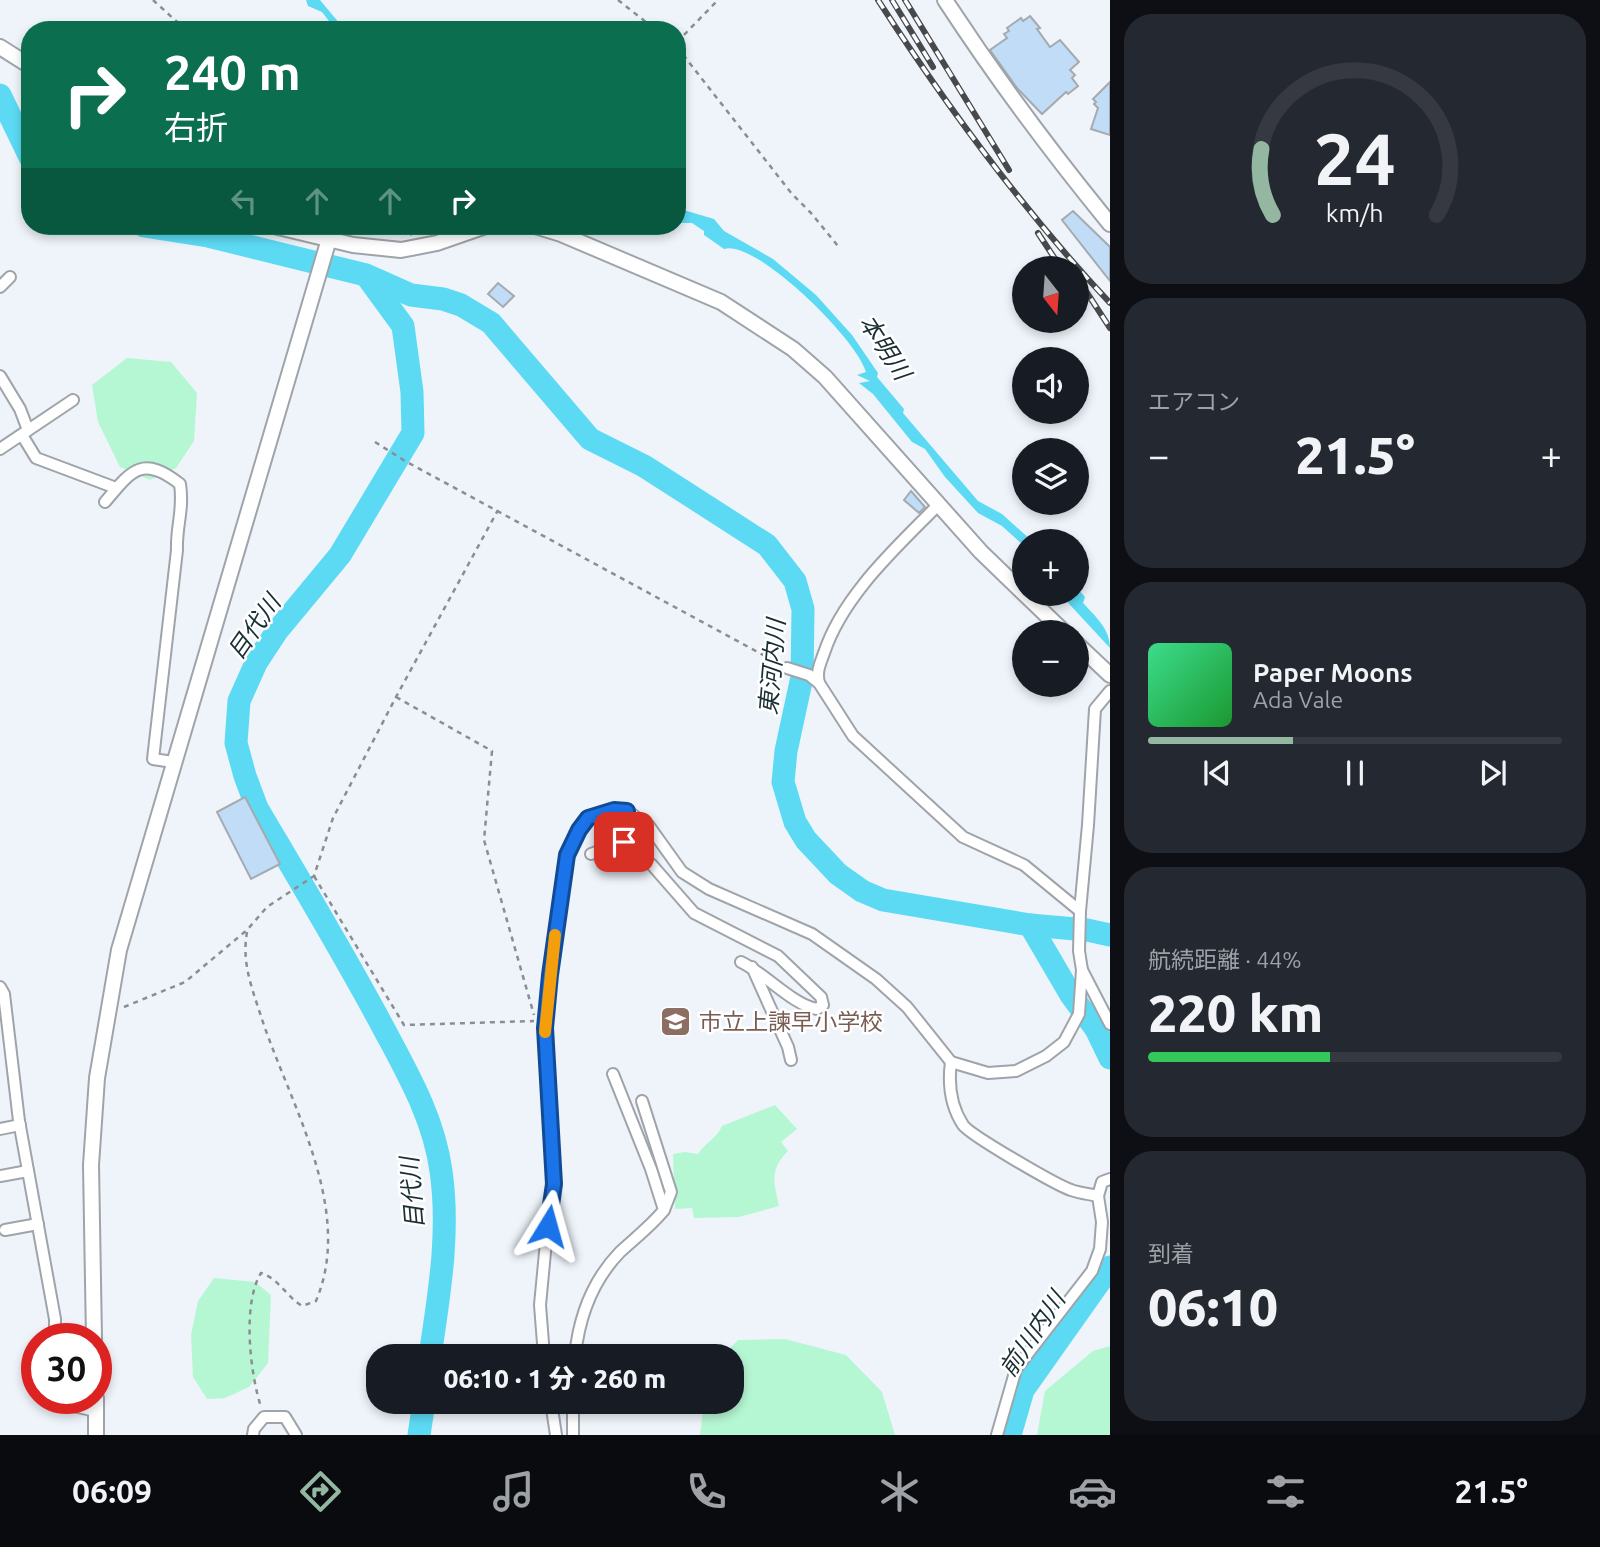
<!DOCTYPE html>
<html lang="ja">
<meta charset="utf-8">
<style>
:root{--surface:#171b24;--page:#242831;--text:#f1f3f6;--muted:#9ea1a6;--line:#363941;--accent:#94b7a2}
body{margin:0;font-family:Ubuntu,"Noto Sans JP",sans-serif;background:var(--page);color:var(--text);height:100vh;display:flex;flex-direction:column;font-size:26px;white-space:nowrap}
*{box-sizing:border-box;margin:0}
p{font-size:23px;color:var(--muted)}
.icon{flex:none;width:38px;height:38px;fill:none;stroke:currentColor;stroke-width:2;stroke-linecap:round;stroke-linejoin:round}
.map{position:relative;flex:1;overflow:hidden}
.panel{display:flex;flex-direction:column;gap:14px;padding:14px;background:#0d0f14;width:490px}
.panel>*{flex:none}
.hud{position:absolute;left:21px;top:21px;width:665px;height:214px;border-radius:28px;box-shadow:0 4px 10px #0003;background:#0b6e4f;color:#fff;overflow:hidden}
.needle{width:46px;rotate:163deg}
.fabs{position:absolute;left:1012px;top:256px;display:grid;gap:14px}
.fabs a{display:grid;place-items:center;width:77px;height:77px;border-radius:50%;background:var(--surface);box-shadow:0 4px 10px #0003;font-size:35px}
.speed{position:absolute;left:21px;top:1323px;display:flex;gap:14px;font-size:35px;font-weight:700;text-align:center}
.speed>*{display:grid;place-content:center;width:91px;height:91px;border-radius:50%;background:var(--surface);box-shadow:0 4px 10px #0003;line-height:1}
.speed .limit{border:10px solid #d22;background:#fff;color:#111}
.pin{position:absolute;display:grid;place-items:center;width:60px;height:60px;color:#fff;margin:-30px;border-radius:14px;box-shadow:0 4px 10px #0006}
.me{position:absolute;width:77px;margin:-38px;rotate:8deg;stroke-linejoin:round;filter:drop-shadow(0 0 5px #0008)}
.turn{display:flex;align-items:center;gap:24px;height:147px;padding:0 28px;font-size:32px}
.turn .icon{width:91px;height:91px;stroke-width:2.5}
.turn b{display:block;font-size:49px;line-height:60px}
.lanes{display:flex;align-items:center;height:66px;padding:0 28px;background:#0003;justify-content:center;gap:35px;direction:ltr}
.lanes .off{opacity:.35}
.big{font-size:52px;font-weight:800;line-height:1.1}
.panel .tile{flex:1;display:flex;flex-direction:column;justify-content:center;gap:10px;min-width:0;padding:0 24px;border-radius:28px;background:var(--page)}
.panel .dial{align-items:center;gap:0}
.dial svg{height:182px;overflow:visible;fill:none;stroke:var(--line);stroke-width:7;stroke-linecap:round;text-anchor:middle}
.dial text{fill:var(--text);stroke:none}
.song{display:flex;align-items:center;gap:21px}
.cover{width:84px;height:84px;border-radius:10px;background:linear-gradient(135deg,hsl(150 70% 55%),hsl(130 70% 35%))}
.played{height:7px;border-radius:4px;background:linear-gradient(90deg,var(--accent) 35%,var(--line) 35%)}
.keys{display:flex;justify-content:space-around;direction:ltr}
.heat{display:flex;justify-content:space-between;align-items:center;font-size:38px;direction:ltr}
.charge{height:10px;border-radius:5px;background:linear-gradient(90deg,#34c759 44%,var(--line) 0)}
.trip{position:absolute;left:366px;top:1344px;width:378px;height:70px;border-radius:28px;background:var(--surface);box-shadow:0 4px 10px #0003;font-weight:800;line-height:70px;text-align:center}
.tabs{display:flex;height:112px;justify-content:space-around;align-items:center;background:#090b0e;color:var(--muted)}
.tabs .icon{width:49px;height:49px}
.tabs .current{color:var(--accent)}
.tabs b{font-size:32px;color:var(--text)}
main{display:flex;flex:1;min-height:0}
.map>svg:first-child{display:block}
</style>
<main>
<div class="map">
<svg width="1110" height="1435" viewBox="0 0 1110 1435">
<rect width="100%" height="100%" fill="#eef4fa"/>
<g fill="#b6f7d3">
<path d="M127 358 171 362 197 393 194 441 176 468 150 480 120 467 98 422 92 385Z"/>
<path d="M775 1105 797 1129 781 1142 788 1151C769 1170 774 1182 779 1206L739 1217 694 1218 692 1208 675 1209 673 1154 685 1152 698 1154C705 1143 717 1138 722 1126Z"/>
<path d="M214 1278 255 1282 271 1295 268 1363 249 1387 225 1398 207 1399 193 1377 191 1335 198 1301Z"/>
<path d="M785 1339 846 1355 882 1392 895 1435H700L704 1402H732V1356H722L738 1340Z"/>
<path d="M1110 1346V1435H1037L1045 1391 1093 1351Z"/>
</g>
<g fill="#5cdaf4">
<path d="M306 0H320L345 30H336L322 12 308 6Z"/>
<path d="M677 208 714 219 724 231 773 259 816 295 852 335 878 373 877 377 904 409 903 413 978 501 1002 514 1032 541H1024V546L1002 526 978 513 945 477 925 449 912 442 873 394 859 383 870 381 857 375 866 372C858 340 756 239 724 249L704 235V231L692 223H677Z"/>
<path d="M1076 587 1085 597 1083 603C1096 617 1110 629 1110 648L1059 593H1076Z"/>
</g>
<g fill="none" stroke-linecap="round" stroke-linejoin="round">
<g stroke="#5cdaf4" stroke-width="23">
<path d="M0 95 30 157"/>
<path d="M144 226 208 236 366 275 411 295 443 299 461 305 491 323 590 439 644 466 767 545 795 581 803 609 802 677 786 751 783 782 795 822 806 840 838 874 862 891 883 900 1030 925 1087 930 1110 935"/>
<path d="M368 278 403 326 412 392 413 433 340 555 277 631 256 663 239 701 236 743 245 776 257 808C300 881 344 954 384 1029 408 1074 434 1119 441 1171 450 1233 439 1295 430 1356"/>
<path d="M1030 925 1071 995 1096 1029 1110 1058"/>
<path d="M419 1435 424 1402"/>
<path d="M1010 1435 1023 1390 1110 1267"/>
</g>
</g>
<g fill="#c1dcf7" stroke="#a4aaaf" stroke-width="2">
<path d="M1030 16 1040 28 1037 29 1050 47 1060 40 1079 62 1070 70 1075 75 1072 78 1078 86 1068 94 1066 92 1042 114 1017 88 990 50 1007 38 1004 34 1009 31 1007 28 1021 18 1023 21Z"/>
<path d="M1110 82V135L1091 129 1098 108 1094 104 1096 102 1093 99Z"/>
<path d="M1073 211 1110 247V281L1062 220Z"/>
<path d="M498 283 514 296 503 307 488 294Z"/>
<path d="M911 491 925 507 919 513 904 500Z"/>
<path d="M245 797 280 864 251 879 217 812Z"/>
</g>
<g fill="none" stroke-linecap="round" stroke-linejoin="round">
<defs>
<g id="minor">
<path d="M0 287 10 277"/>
<path d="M0 376 20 409 28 430"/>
<path d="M22 435 36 458 116 488"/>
<path d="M0 449 73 400"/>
<path d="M105 502C131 471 142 454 180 484 184 510 176 526 177 550L153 759 173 762"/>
<path d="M787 668 809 675 819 683 853 736 963 837 1024 865 1080 911"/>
<path d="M819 683C816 672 820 664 824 653 843 595 897 547 938 505"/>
<path d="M623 842 652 865 694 913 778 956 821 997 823 1005 817 1009C793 1005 766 974 741 962"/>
<path d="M591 854 623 842 627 811"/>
<path d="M752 967 788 1047 791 1060"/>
<path d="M1082 970 1110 1024"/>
<path d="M0 987 4 994 19 1121 55 1319V1339"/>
<path d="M951 1062C948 1084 950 1105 963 1125 970 1135 1056 1185 1071 1190 1079 1193 1089 1194 1098 1196"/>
<path d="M642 1101 671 1192 664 1210"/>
<path d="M0 1129 20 1125"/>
<path d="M0 1176 28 1171"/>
<path d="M5 1230 38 1224"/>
<path d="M544 1356 540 1305 550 1200 554 1184 545 1029 550 975 567 855 579 830 588 818 614 810 627 811 649 826 682 872 709 889 812 934 876 979 907 1007 951 1062 988 1073 1016 1071 1046 1056 1064 1042 1079 1014 1082 970 1079 951 1080 911 1088 825 1095 709 1110 691"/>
<path d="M575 1356C579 1317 592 1281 620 1252 635 1238 651 1226 664 1210L651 1169 613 1074"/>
<path d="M66 1398 69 1405 96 1411"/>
<path d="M551 1402 556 1435"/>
<path d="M573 1402V1435"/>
<path d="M253 1435 254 1429 264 1417H285L296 1435"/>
<path d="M997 1435 1016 1369 1092 1271 1100 1249 1102 1222 1098 1196 1102 1182 1110 1179"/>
</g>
<g id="tertiary">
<path d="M945 0C996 78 1051 152 1110 224"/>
<path d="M0 47 30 66"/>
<path d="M274 226 353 245 401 250 437 243 486 226"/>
<path d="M535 226 561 234 721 302 793 349 825 377 981 552 1064 632"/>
<path d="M1076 643 1110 675"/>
<path d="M94 1339 91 1165 97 1078 119 950 329 239"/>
<path d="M96 1398V1435"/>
</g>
</defs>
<use href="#minor" stroke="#9fa4aa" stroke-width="14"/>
<use href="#tertiary" stroke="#9fa4aa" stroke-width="18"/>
<g stroke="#8a8e92" stroke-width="2.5" stroke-dasharray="5 5" stroke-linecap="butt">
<path d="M153 0 186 30"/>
<path d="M618 0 656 30"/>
<path d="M677 42 718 0"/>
<path d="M677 47 792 194 811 213 838 246"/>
<path d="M402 226 412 235"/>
<path d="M375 442 405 461 778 663"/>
<path d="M396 697 492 751 484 840 534 1015"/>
<path d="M314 876 404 1025 534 1021"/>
<path d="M247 932C242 960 250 983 259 1010 286 1098 356 1207 316 1301L302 1306C286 1296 279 1279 261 1273 242 1304 250 1373 261 1407"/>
<path d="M124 1007 185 982 247 930 267 907 314 876 333 818 396 697 498 510"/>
</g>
<use href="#minor" stroke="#fff" stroke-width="10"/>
<use href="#tertiary" stroke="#fff" stroke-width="14"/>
<defs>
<g id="rail">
<path d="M878 0C947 107 1023 210 1110 303"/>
<path d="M892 0 933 67"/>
<path d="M905 0 1009 170"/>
<path d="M1038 233 1061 268"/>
<path d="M1080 282 1110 328"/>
</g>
</defs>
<use href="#rail" stroke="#47494c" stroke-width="6"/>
<use href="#rail" stroke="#fff" stroke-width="3.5" stroke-dasharray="10" stroke-linecap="butt"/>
</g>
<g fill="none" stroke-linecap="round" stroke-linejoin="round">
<defs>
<path id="route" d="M548 1226 554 1184 545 1028 550 975 567 855 579 830 588 818 614 810 627 811 624 842"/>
</defs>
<use href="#route" stroke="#114b97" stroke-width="18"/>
<use href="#route" stroke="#1a73e8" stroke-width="12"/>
<path stroke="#f59e0b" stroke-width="12" d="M545 1032 555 935"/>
</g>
<defs>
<symbol id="school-square" viewBox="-11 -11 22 22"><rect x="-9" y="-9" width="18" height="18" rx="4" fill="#8d6e63" stroke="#fff"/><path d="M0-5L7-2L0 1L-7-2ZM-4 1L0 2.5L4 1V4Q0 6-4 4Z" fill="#fff"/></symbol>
</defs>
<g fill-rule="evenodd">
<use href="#school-square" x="658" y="1004" width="35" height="35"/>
</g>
<g text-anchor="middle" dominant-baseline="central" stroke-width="5" stroke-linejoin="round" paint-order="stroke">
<g font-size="23" fill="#785e54" stroke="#fff" text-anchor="start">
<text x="699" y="1021">市立上諫早小学校</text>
</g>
<g font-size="24" font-style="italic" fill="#192f34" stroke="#fff">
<text transform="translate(885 347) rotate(57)">本明川</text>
<text transform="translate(254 627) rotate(-55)">目代川</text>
<text transform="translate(772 667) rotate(-85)">東河内川</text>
<text transform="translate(412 1193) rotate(-95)">目代川</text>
<text transform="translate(1032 1334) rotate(-56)">前川内川</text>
</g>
</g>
</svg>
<div class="fabs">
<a><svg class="needle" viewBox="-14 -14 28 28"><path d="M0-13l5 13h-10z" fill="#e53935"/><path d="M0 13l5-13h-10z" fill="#9ea1a6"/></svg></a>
<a><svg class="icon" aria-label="sound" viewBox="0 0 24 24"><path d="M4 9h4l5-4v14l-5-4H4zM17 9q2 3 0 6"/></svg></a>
<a><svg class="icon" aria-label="layers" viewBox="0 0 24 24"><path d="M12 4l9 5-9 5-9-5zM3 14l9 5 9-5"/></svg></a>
<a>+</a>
<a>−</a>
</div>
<div class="speed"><div class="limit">30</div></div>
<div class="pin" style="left:624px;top:842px;background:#d93025"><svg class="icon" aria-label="arrive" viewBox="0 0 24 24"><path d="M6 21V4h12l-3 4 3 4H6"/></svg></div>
<svg class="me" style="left:548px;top:1226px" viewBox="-20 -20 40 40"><path d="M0-17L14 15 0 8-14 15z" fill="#1a73e8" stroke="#fff" stroke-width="4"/></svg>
<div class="trip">06:10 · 1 分 · 260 m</div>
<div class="hud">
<div class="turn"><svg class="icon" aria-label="right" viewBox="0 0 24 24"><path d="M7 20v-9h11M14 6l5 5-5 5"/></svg><div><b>240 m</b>右折</div></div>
<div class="lanes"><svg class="icon off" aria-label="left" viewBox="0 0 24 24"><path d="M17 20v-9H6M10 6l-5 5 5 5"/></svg><svg class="icon off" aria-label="ahead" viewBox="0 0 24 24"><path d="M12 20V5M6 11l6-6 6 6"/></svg><svg class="icon off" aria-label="ahead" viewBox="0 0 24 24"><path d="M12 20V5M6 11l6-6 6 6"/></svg><svg class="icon" aria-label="right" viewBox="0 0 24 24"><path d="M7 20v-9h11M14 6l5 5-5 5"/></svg></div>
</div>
</div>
<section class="panel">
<div class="tile dial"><svg viewBox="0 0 100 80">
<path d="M14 69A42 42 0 1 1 86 69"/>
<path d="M14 69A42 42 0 0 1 9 40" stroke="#94b7a2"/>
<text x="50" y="56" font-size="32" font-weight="700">24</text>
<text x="50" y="72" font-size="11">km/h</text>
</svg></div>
<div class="tile"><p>エアコン</p>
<div class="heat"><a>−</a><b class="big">21.5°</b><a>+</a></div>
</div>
<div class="tile">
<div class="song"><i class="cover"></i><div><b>Paper Moons</b><p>Ada Vale</p></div></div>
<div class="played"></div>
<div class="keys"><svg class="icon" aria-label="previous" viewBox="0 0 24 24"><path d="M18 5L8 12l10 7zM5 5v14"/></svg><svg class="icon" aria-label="pause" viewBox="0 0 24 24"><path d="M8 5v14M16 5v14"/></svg><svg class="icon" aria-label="next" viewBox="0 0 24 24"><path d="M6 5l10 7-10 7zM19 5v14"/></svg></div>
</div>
<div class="tile"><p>航続距離 · 44%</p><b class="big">220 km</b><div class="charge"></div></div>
<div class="tile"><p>到着</p><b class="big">06:10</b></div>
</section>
</main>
<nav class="tabs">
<b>06:09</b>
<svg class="icon current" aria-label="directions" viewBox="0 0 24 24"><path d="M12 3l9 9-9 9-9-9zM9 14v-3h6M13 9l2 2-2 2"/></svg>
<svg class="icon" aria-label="music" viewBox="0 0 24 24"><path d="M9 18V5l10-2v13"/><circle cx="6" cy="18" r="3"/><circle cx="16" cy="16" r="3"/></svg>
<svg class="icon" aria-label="phone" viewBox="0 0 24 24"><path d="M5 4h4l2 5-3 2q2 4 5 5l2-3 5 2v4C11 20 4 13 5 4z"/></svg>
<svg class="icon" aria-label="climate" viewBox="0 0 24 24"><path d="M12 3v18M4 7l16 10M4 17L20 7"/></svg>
<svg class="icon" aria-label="car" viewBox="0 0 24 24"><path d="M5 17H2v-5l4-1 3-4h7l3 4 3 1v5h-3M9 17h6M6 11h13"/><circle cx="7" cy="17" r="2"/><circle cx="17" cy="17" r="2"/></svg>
<svg class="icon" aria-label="filters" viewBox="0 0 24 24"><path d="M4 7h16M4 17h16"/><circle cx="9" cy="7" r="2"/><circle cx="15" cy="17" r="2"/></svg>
<b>21.5°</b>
</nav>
